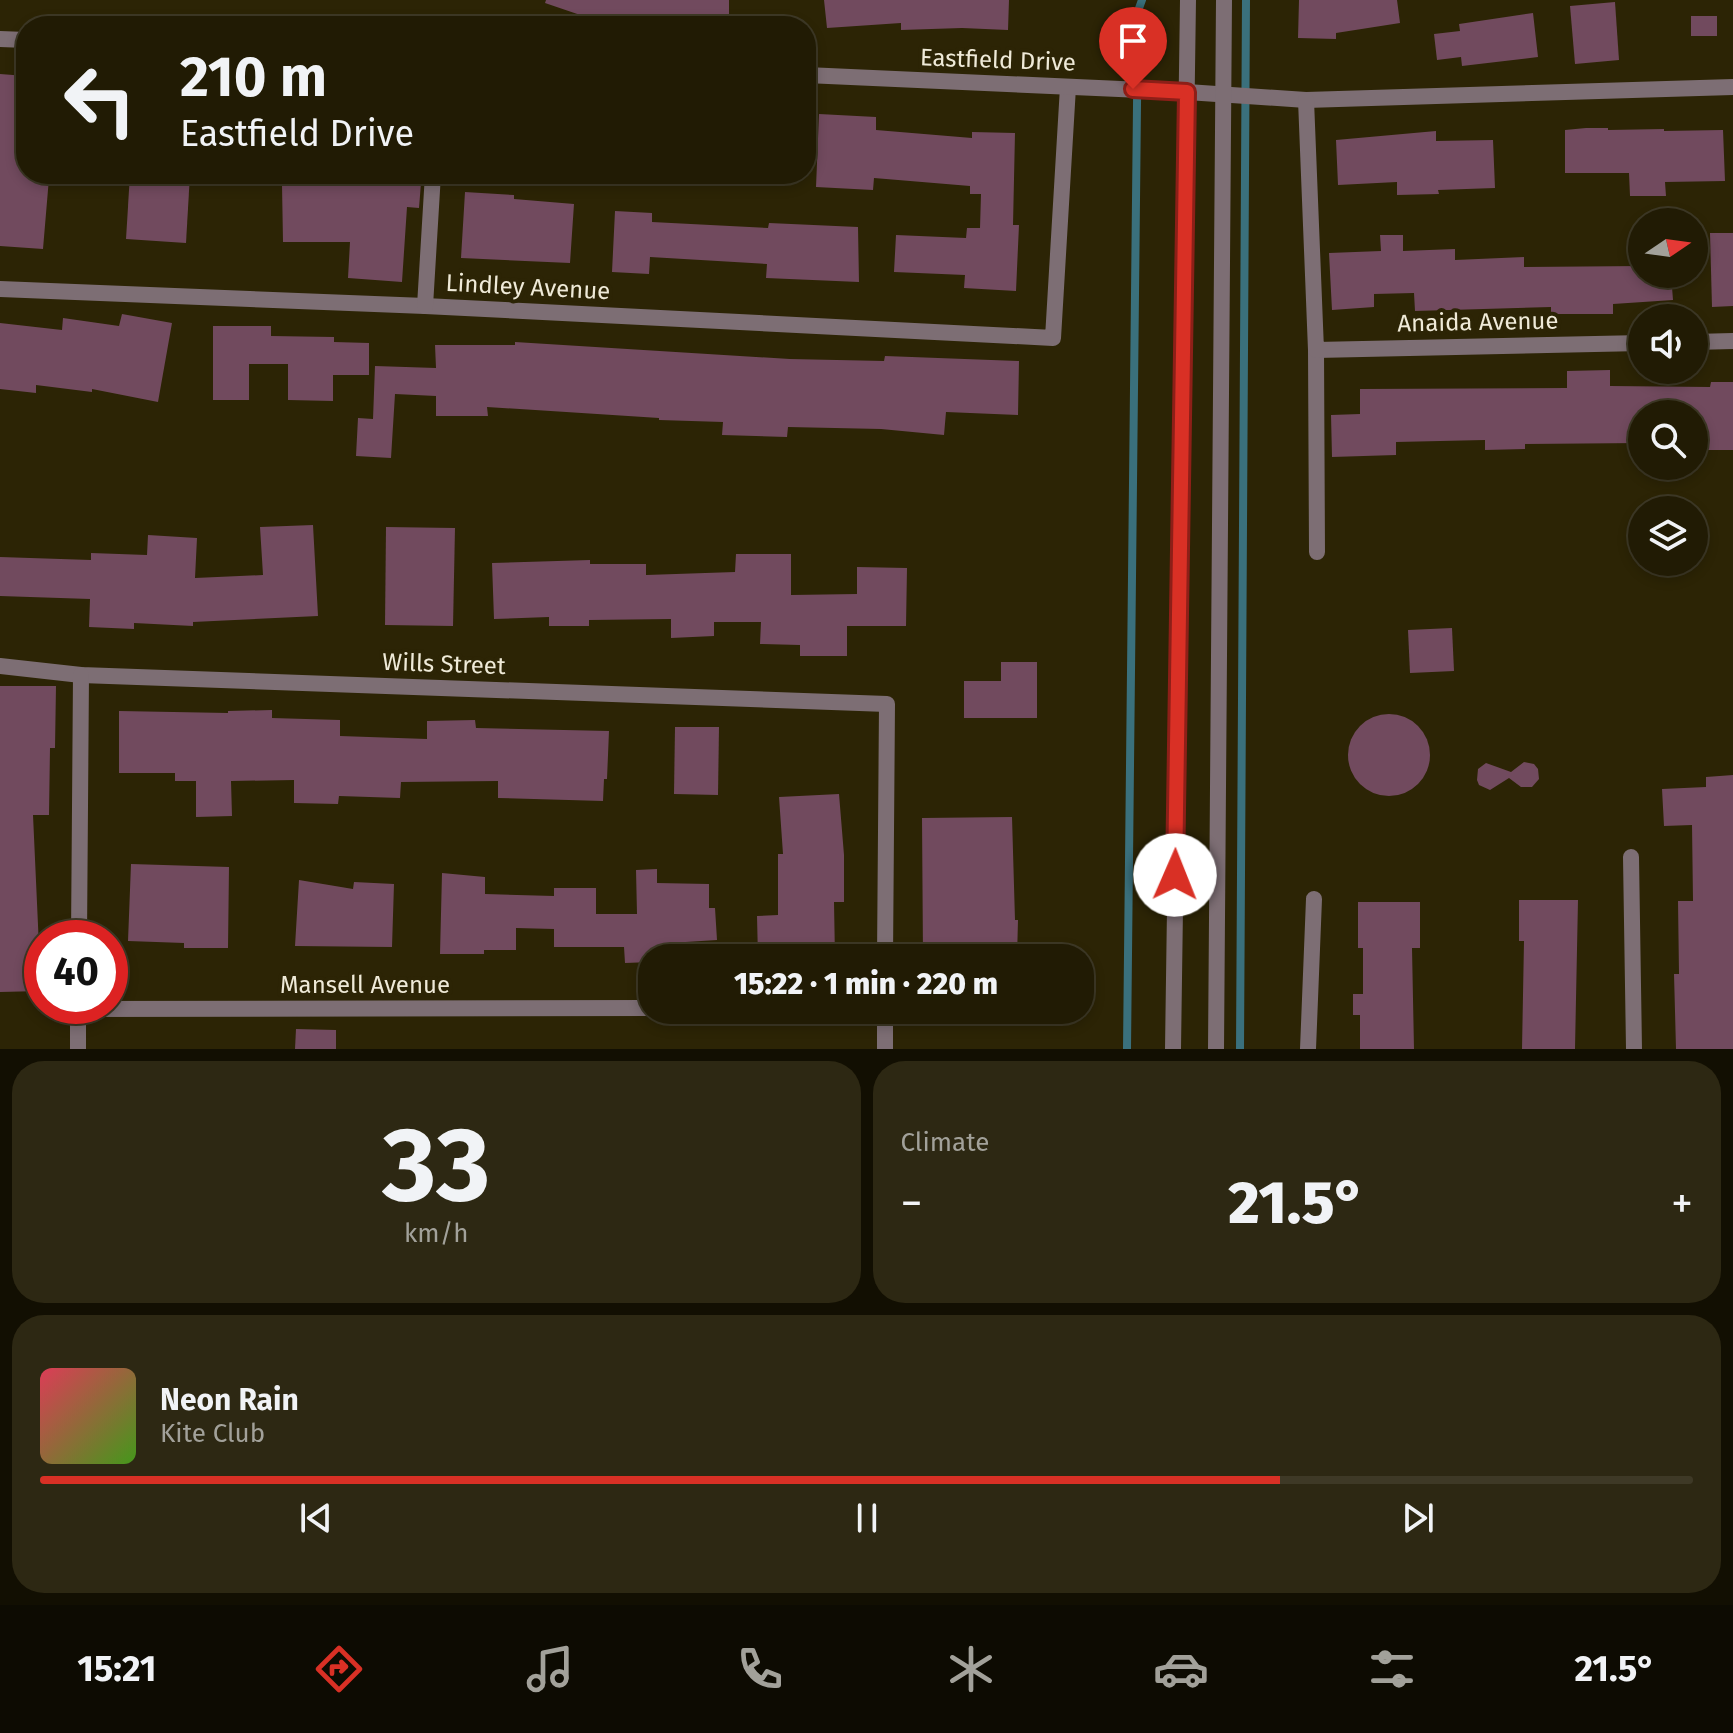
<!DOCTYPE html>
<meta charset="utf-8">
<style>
:root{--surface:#211b04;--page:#2d2813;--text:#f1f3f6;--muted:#a2a19a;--line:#3e3926;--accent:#d93025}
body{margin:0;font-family:"Fira Sans",sans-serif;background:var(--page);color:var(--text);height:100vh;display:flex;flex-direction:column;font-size:30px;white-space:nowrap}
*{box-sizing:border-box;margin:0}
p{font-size:26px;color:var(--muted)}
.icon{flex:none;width:44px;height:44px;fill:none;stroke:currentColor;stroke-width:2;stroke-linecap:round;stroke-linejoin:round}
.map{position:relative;height:1049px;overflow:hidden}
.panel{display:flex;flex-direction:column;gap:12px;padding:12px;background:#120f02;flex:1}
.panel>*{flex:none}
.hud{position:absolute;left:16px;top:16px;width:800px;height:168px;border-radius:32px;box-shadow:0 4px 12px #0003,0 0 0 2px var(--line);background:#211b04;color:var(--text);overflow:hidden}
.needle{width:52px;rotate:77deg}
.tools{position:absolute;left:1628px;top:208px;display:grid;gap:16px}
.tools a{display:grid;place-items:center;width:80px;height:80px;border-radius:50%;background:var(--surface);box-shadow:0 4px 12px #0003,0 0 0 2px var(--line);font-size:40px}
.speed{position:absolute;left:24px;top:920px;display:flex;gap:16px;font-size:40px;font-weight:700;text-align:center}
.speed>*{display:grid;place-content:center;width:104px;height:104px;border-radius:50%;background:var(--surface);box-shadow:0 4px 12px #0003,0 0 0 2px var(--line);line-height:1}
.speed .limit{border:12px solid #d22;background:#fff;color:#111}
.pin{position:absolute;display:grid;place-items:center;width:68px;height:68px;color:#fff;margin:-82px -34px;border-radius:50% 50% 50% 0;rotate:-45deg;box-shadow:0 0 8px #0007}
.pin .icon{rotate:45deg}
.me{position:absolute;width:88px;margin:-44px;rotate:1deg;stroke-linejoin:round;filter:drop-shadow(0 0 6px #0008)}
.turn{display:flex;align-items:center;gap:28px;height:168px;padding:0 32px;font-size:36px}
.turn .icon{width:104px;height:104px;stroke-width:2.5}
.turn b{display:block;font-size:56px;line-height:68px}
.big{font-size:60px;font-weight:800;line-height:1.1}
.panel .tile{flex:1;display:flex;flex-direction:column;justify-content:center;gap:12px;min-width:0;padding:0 28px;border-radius:32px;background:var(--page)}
.panel .dial{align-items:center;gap:0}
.dial b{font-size:104px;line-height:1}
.song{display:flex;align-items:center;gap:24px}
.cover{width:96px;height:96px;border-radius:12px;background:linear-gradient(135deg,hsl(350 70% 55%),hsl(100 70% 35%))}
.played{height:8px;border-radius:4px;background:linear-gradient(90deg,var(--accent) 75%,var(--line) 75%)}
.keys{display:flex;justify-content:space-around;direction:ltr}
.heat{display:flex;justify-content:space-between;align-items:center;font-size:44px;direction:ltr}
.panel .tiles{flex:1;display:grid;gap:12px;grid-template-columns:1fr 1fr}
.tile:last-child{grid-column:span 2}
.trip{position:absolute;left:638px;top:944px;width:456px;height:80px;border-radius:32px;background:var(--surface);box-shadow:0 4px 12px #0003,0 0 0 2px var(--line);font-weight:800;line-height:80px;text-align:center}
.tabs{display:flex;height:128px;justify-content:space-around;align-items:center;background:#0d0b02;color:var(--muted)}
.tabs .icon{width:56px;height:56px}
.tabs .on{color:var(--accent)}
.tabs b{font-size:36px;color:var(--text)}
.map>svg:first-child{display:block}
</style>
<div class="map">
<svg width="1733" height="1049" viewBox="0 0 1733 1049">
<rect width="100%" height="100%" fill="#2c2405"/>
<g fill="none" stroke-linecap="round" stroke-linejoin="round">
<g stroke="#3a707c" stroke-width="8">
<path d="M1127 1049 1138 11 1142 0"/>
<path d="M1240 1049 1246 0"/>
</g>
</g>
<g fill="#714a5e">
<path d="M546 0H729V20L592 19 545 3Z"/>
<path d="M824 0H1009L1008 30 962 28 901 30V23L827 28Z"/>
<path d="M1299 0H1397L1400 23 1336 33V39L1298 38Z"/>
<path d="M1615 2 1619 60 1575 64 1570 6Z"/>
<path d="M1533 13 1538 57 1462 66 1461 57 1437 60 1434 34 1460 31 1459 24Z"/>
<rect x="1691" y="16" width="26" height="20"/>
<path d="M0 74 26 76V176L49 178 43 249 0 246Z"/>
<path d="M819 114 876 117V130L972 138V132L1015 133 1013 225H1019L1016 291 964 288 965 275 894 272 896 235 966 238 967 228H980L981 194H970V186L874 178 873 190 816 187Z"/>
<path d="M1586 128H1608V130L1664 129V131L1723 130 1725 181 1665 182 1666 196H1630L1629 173H1565V130Z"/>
<path d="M1436 131V141L1493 140 1495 188 1438 190 1439 194 1397 195V182L1338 185 1336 140Z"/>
<path d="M130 174H190L186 243 126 239Z"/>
<path d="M354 179 421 183 419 208 407 207 402 282 348 278 350 242H283L282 185H354Z"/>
<path d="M465 192 514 195V199L574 204 570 263 461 258Z"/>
<path d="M615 211 652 213V222L768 228 769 223 858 227 859 282 766 278 767 264 650 257 649 274 612 272Z"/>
<path d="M1710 233H1733V306L1712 307Z"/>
<path d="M1380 235H1403V251L1455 249V260L1524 257V267L1642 266V274H1671L1673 300 1613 304V314H1551V307L1415 311 1414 293 1374 294V307L1332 310 1329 253 1381 251Z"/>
<path d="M122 314 172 323 158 402 92 389V392L36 385V393L0 389V323L62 330 63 318 119 326Z"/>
<path d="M213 326H271V336L334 337V342L369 343V375H333V401L288 400V364H249V400H213Z"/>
<path d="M515 342 790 359 884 361 885 356 1019 361 1018 415 946 412 944 435 881 429 788 427 787 437 722 435 723 422 659 420V418L487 407 488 416H436V396L395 394 391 458 356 456 358 418 373 419 375 366 436 368 435 345H515Z"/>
<path d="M1610 370V386L1710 387 1711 382H1733V450H1694V414H1642V443L1525 444V449L1485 450V440L1396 442V455L1332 457 1331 415 1360 414V389L1567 388V371Z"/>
<path d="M313 525 318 616 193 622V626L134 623V629L89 627 90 599 0 596V557L91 560V553L147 555 148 535 197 538 195 578 263 575 260 527Z"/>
<path d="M386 527 455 528 453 626 385 625Z"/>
<path d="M736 554H791V595L857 594V567L907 568 906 626H847V656H800V645L760 644 761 622H714V636L671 638V619L589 620V626H549V617L494 619 492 563 590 560V564H646V575L735 572Z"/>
<path d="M1452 628 1454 671 1410 673 1408 630Z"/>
<path d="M1001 662H1037V718H964V681H1001Z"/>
<path d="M0 686H56L55 748H50L49 815H33L41 991 0 992Z"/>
<path d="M272 710V718L340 720V736L427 739V721L475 720 476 728 609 731 607 779H604L603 801 498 798V781L401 782 400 798 339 796 338 804 294 803V780L231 781 232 816 196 817V781H175V773H119V711L228 713V711Z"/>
<circle cx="1389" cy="755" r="41"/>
<path d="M675 727H719L718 795 674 794Z"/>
<path d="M1524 762 1534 764 1538 769 1539 779 1532 787H1521L1509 778 1490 790 1479 785 1477 780 1478 769 1486 763 1511 772Z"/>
<path d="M1733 775V1049H1676L1674 974H1679L1678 901H1693L1692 825 1664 826 1662 789 1706 787V777Z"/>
<path d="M839 794 844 855V902H834L835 958H758L757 916 778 915V854H783L779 797Z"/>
<path d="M1012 817 1015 920H1018L1017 958H923L922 818Z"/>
<path d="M131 864 229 867 228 948H184V943L128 941Z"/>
<path d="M657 869V883L709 884V908H715L717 940 670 943 671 958H652V962L625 963 624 947H554V929L516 928V950H484V954H440L442 873 485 877V894L554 896V888H596V914H637L636 870Z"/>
<path d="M299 880 353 889 354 882 394 884 392 947 295 946Z"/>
<path d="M1519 900H1578L1575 1049H1522L1524 941H1519Z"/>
<path d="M1358 902H1420V948H1412L1414 1049H1360V1015H1353V994H1363V948H1358Z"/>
<path d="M296 1029 336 1030V1049H295Z"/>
</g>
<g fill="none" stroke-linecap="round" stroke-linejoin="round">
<path stroke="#7d6e74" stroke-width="16" d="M1316 350 1317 552"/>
<g stroke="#7d6e74" stroke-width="16">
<path d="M1187 92 1306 100 1733 87"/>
<path d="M1306 100 1316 350 1642 343"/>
<path d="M0 289 425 306 1053 338 1068 87"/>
<path d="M425 306 433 174"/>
<path d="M1694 342 1733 341"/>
<path d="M0 666 81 675 887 704 885 958"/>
<path d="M1631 857 1634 1049"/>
<path d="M79 938 81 675"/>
<path d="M78 1009 652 1008"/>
<path d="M885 1010V1049"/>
<path d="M78 1049V1006"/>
<path d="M1308 1049 1314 899"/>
</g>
<g stroke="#7d6e74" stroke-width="16">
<path d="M0 39 26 40"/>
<path d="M806 75 1187 92"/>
<path d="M1173 1049 1188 0"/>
<path d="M1216 1049 1224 0"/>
</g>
</g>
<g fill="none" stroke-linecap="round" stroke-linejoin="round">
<defs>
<path id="route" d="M1133 89 1187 92 1175 875"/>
</defs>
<use href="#route" stroke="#8d1f18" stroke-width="20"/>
<use href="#route" stroke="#d93025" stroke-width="14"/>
</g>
<g text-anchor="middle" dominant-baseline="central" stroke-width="8" stroke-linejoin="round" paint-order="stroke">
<g font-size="24" fill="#efead8" stroke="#2c2405">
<text transform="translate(998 60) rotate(2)">Eastfield Drive</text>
<text transform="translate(528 287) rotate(3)">Lindley Avenue</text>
<text transform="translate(1478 322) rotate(-1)">Anaida Avenue</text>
<text transform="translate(444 664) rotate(2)">Wills Street</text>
<text x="365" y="985">Mansell Avenue</text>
</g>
</g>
</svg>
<div class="tools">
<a><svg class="needle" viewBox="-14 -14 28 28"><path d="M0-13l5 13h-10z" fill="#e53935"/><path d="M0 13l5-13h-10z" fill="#a2a19a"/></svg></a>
<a><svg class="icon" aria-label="sound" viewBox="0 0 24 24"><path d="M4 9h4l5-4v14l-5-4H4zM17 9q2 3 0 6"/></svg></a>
<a><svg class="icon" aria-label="search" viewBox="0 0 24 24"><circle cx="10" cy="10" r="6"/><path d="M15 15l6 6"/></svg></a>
<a><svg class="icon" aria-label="layers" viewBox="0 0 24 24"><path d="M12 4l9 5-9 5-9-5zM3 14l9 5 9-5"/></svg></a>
</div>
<div class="speed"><div class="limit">40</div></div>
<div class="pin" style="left:1133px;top:89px;background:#d93025"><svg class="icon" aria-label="arrive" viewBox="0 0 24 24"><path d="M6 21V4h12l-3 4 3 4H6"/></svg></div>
<svg class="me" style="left:1175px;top:875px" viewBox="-20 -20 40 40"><circle r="19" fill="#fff"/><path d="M0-13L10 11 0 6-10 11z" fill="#d93025"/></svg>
<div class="trip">15:22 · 1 min · 220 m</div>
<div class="hud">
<div class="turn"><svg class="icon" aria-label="left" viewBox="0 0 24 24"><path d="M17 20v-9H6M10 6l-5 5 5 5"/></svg><div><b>210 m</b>Eastfield Drive</div></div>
</div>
</div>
<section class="panel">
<div class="tiles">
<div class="tile dial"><b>33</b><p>km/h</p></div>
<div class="tile"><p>Climate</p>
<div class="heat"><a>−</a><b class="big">21.5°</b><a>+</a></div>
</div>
<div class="tile">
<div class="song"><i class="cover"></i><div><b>Neon Rain</b><p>Kite Club</p></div></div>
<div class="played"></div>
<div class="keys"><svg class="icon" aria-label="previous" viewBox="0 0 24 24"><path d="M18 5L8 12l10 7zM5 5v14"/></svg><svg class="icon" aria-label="pause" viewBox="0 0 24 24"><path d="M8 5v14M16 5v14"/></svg><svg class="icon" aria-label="next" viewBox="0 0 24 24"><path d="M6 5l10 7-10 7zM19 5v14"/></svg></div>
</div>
</div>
</section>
<nav class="tabs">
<b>15:21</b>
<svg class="icon on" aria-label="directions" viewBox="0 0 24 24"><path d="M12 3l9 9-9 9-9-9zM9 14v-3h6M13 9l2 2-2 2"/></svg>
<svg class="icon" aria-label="music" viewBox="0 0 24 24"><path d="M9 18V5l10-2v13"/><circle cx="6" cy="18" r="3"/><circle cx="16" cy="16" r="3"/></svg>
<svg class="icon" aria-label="phone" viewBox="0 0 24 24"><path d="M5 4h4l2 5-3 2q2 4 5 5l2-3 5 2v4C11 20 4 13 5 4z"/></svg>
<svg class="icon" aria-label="climate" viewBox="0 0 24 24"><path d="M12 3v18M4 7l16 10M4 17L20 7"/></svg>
<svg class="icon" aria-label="car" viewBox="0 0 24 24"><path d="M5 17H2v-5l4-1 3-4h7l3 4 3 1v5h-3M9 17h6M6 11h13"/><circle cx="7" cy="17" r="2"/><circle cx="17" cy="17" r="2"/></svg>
<svg class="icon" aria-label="filters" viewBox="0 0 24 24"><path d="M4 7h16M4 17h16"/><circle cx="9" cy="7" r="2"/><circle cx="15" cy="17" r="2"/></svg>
<b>21.5°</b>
</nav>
